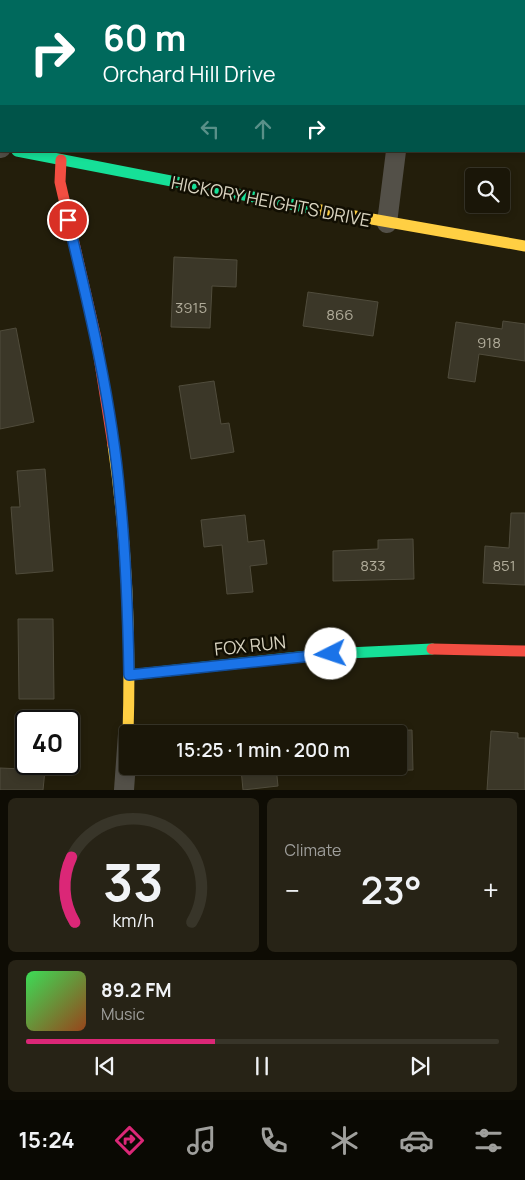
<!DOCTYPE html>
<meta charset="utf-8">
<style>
:root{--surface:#1a1608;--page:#272316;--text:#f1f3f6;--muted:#9f9f9c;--line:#383529;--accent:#db2777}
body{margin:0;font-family:Manrope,sans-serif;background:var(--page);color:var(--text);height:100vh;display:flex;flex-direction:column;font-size:19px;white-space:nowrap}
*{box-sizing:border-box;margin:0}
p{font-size:16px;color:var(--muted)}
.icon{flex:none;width:28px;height:28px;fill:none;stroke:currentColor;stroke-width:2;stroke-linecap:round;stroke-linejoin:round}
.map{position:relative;height:790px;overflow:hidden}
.drawer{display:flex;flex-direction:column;gap:8px;padding:8px;background:#0e0c04;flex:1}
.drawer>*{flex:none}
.hud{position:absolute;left:0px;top:0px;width:525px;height:152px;box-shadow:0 2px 8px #0003,0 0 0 1px var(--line);background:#00695c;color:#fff;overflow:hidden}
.buttons{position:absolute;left:465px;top:168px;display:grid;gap:10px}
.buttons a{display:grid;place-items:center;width:45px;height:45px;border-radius:5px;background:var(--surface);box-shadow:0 2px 8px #0003,0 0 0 1px var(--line);font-size:25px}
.speed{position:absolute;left:15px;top:710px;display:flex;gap:10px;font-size:25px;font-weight:700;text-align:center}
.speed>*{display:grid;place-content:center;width:65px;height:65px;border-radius:50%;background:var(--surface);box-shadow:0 2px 8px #0003,0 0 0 1px var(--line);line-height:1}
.speed .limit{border:2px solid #111;border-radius:8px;background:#fff;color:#111}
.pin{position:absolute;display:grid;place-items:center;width:42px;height:42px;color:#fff;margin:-21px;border:2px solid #fff;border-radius:50%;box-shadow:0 1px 5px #0007}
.me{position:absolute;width:55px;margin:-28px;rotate:266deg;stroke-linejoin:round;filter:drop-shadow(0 0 4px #0008)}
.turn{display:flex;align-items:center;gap:18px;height:105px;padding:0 20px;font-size:22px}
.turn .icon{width:65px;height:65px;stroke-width:2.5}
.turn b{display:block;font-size:35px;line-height:42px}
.lanes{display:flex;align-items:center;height:48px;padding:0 20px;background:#0003;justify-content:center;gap:25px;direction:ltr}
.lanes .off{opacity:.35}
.big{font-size:38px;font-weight:600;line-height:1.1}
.drawer .card{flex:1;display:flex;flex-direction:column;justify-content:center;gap:8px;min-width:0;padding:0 18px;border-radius:8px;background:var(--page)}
.drawer .dial{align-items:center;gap:0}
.dial svg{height:130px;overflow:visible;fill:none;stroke:var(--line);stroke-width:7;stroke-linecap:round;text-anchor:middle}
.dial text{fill:var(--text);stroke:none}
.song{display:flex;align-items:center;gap:15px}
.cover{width:60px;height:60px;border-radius:8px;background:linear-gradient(135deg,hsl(130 70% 55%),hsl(20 70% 35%))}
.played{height:5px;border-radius:2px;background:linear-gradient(90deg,var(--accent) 40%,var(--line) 40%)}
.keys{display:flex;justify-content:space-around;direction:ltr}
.heat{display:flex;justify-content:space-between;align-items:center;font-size:28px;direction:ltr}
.drawer .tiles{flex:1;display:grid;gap:8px;grid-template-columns:1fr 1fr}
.card:last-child{grid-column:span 2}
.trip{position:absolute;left:119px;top:725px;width:288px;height:50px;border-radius:5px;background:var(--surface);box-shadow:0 2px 8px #0003,0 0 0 1px var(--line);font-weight:600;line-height:50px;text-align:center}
.menu{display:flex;height:80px;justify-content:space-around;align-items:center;background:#0a0903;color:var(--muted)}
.menu .icon{width:35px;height:35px}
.menu .active{color:var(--accent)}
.menu b{font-size:22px;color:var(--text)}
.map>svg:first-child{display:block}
</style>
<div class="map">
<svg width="525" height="790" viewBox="0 0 525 790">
<rect width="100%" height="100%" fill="#231e0b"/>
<g fill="#3b3728" stroke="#504c3c">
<path d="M174 257 237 260 236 287 212 286 210 328 171 327Z"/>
<path d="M308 292 378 302 373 336 303 326Z"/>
<path d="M503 321 525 324V361L479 354 475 382 448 378 456 322 502 329Z"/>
<path d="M16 328 34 422 0 429V331Z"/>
<path d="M214 381 221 424 229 423 234 452 191 459 179 386Z"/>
<path d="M45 469 53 571 16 574 11 507H20L17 471Z"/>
<path d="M511 513H525V585L483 583 485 546 509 548Z"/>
<path d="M245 515 248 542 264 540 267 564 250 566 253 592 227 594 222 545 204 547 201 520Z"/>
<path d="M413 539 414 579 333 581V551L378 549V540Z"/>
<path d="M18 619H53L54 699H19Z"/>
<path d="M273 729V734H221Z"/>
<path d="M412 730 413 770 339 772V766H398V734H338V732Z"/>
<path d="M491 731 518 733V738H525V790H487Z"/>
<path d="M198 766H276L278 786 243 790 241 769 199 773Z"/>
<path d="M0 768 45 770 43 790H0Z"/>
</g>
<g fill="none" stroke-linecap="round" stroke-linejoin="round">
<g stroke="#535048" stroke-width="20">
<path d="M407 0V1"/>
<path d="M0 148H1"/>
<path d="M387 223 396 151"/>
<path d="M124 790 128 734"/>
</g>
<g stroke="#16e098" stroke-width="11">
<path d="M17 151 315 209"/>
<path d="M129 675 327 654 432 649"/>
</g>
<g stroke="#ffcf43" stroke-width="11">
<path d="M315 209 525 246"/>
<path d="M113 445C127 541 131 637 128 734"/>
</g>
<g stroke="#f24e42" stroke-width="11">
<path d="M61 160 60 182 96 338 113 445"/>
<path d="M432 649 525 651"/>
</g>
</g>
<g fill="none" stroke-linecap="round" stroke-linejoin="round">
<defs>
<path id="route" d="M68 220C90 311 112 403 120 497 126 556 128 616 129 675L331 654"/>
</defs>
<use href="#route" stroke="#114b97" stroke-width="12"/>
<use href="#route" stroke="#1a73e8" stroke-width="9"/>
</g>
<g text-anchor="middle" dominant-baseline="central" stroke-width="5" stroke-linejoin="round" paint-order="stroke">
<g font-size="15" fill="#b1ac9a">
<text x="191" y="307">3915</text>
<text x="340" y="314">866</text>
<text x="489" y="342">918</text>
<text x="373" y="565">833</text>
<text x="504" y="565">851</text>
</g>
<g font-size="18" fill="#d8d3c0" stroke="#110e02">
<text transform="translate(271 201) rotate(11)">HICKORY HEIGHTS DRIVE</text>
<text transform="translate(250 645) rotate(-6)">FOX RUN</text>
</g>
</g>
</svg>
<div class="buttons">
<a><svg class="icon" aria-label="search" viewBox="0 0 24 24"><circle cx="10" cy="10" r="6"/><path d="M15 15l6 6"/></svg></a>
</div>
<div class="speed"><div class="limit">40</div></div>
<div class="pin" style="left:68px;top:220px;background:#d93025"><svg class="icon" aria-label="arrive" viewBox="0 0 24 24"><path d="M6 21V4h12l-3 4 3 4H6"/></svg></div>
<svg class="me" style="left:331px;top:654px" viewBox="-20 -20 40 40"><circle r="19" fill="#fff"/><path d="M0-13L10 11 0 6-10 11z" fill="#1a73e8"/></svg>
<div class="trip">15:25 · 1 min · 200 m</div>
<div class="hud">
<div class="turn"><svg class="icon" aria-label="right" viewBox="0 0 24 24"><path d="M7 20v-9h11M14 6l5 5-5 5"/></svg><div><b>60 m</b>Orchard Hill Drive</div></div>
<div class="lanes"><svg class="icon off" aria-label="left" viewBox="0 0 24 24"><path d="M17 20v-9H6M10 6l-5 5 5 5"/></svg><svg class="icon off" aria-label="ahead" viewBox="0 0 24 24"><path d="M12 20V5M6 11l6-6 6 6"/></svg><svg class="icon" aria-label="right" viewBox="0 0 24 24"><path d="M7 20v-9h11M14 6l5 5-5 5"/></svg></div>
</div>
</div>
<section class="drawer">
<div class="tiles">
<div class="card dial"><svg viewBox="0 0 100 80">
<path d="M14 69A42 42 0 1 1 86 69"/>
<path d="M14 69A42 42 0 0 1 12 29" stroke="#db2777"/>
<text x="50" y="56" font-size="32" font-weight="700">33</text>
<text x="50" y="72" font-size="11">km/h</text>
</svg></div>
<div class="card"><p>Climate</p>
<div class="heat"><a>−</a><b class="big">23°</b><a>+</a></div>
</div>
<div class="card">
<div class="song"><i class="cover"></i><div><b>89.2 FM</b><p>Music</p></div></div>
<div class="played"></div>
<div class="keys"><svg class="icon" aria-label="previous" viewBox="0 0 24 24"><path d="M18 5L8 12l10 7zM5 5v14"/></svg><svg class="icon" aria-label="pause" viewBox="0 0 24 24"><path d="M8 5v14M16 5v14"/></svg><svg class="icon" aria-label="next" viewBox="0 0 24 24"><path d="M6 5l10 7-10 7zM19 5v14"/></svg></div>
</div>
</div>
</section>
<nav class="menu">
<b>15:24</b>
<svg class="icon active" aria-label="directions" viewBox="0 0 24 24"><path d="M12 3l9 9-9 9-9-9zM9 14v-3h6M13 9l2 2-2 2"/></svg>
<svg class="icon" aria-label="music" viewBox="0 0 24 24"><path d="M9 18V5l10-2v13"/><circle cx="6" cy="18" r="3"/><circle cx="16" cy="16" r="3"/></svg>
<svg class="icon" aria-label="phone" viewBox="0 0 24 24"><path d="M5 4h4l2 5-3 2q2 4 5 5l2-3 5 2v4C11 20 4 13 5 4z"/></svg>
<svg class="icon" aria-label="climate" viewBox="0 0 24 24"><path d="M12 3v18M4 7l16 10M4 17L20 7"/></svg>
<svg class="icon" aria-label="car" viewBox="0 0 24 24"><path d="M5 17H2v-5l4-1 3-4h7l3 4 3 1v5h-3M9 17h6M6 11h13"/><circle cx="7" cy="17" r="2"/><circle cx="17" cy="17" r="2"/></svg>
<svg class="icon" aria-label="filters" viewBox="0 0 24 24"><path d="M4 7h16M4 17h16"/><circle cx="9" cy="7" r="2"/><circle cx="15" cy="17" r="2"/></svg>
</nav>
